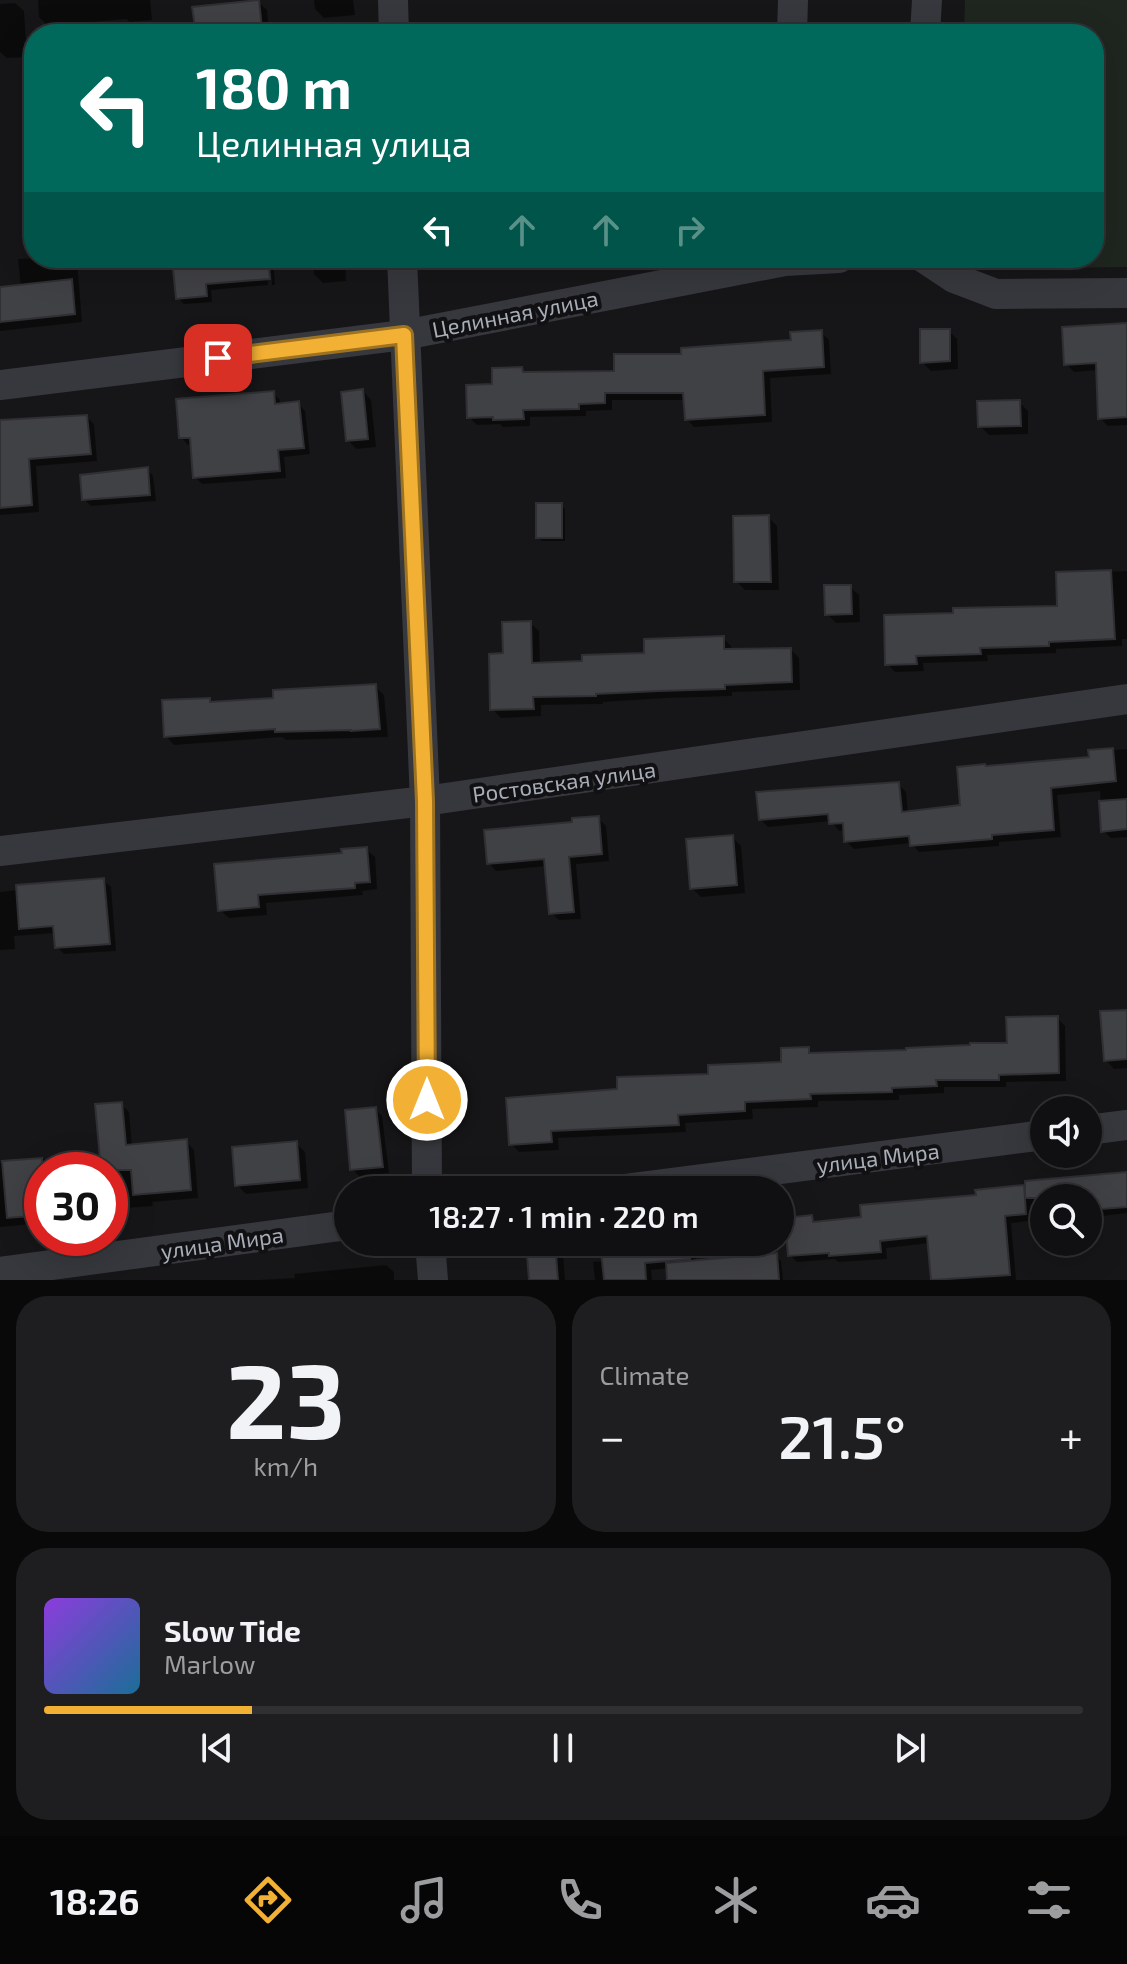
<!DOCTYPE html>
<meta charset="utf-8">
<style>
:root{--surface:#101012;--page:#1e1e20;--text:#f1f3f6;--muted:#9c9d9f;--line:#303032;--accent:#f2b134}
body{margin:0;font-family:"Exo 2",sans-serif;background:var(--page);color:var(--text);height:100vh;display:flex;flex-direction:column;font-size:30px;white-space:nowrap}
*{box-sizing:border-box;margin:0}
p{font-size:26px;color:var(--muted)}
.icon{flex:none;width:44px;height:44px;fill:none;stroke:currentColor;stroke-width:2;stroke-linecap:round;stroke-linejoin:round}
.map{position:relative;height:1280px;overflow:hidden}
.sheet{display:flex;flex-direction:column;gap:16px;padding:16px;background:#09090a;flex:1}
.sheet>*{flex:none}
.banner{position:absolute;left:24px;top:24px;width:1080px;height:244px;border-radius:32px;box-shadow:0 8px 32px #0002,0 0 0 2px var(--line);background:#00695c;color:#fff;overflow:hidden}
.controls{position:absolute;left:1030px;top:1096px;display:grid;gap:16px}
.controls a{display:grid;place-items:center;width:72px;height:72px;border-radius:50%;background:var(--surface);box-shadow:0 8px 32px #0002,0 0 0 2px var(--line);font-size:40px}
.speed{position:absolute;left:24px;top:1152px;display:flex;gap:16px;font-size:40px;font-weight:700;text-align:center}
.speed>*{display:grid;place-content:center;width:104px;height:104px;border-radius:50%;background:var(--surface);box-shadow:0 8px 32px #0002,0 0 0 2px var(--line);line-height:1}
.speed .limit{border:12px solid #d22;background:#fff;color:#111}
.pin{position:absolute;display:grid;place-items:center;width:68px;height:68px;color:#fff;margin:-34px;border-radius:16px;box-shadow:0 4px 12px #0006}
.me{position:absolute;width:88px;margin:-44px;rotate:0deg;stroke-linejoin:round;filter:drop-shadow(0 0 6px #0008)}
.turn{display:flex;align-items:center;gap:28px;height:168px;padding:0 40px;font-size:36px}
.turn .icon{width:104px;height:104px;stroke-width:2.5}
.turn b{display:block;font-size:56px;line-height:68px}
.lanes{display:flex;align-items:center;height:76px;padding:0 40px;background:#0003;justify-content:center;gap:40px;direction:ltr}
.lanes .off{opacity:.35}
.big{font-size:60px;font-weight:600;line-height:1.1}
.sheet .tile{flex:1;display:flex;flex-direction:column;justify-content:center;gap:12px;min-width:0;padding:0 28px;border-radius:32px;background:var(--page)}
.sheet .dial{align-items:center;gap:0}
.dial b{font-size:104px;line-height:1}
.song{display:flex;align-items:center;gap:24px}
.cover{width:96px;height:96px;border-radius:12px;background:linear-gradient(135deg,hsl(270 70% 55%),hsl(200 70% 35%))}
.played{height:8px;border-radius:4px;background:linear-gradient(90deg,var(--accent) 20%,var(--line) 20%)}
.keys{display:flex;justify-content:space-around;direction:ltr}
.heat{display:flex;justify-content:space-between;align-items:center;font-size:44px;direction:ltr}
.sheet .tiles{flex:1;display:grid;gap:16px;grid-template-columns:1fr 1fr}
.tile:last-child{grid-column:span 2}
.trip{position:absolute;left:334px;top:1176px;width:460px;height:80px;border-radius:40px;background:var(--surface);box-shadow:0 8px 32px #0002,0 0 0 2px var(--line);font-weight:600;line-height:80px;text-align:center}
.dock{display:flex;height:128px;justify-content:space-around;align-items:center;background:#060607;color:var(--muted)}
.dock .icon{width:56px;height:56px}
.dock .on{color:var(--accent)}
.dock b{font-size:36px;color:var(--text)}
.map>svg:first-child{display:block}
</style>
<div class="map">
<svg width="1127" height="1280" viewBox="0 0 1127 1280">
<rect width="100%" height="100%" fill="#161618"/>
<path fill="#1e261f" d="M965 0H1127V267L960 269 961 258H1094V34H964Z"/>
<g fill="#0007">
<path d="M38 0H150L152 20 130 22 126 19 48 26 39 17Z"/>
<path d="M314 0H353L355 15 324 18 315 9Z"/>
<path d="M258 2 267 10 269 34H199Z"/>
<path d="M15 3 24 11 27 57 7 58 0 52V4Z"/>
<path d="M34 258H72L77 262 82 322 0 331V289L21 287 18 259Z"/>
<path d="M187 258H266L268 285 211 290 212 302 184 304 178 298Z"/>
<path d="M270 258H273L275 285H272Z"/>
<path d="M313 258H345L346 281 323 283 314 274Z"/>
<path d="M1127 324V425L1108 426 1100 418 1098 370 1074 372 1066 364Z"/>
<path d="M949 331 957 339 958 369 931 371 922 362Z"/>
<path d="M821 332 829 340 831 374 770 378 772 422 694 427 687 419 686 400H612V410L586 411V416L530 417V426L503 427 500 424 477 425 469 417 494 386 522 369 527 374 616 373 683 356 793 342Z"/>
<path d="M363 391 371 400 376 447 356 449 348 440Z"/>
<path d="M273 393 280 400V405L298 403 305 411 310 454 284 457 286 478 202 484 195 477 192 444 188 445 181 437Z"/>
<path d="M1019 402 1028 411V434L989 435 980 426Z"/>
<path d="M87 417 94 424 97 461 36 466 39 512 0 515V440Z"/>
<path d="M147 469 153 476 156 501 91 506 84 499Z"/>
<path d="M561 505 565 509V541H542L538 538Z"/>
<path d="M768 517 777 526 779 590H745L736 581Z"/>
<path d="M1127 571V639H1122V646L1056 649V653L987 655 988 661 923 663 924 671 895 672 887 664 1059 608 1058 574Z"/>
<path d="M850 587 859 595 860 622 836 623 827 614Z"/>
<path d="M530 623 539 631 540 665 584 663 646 655 723 638 731 646V651L791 650 799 658 800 690 732 692V696L667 698 603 702V704L541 705V716L501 718 492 709 505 655Z"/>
<path d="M375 686 384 695 388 737 286 740 282 737 174 745 166 736 209 700 213 704 275 699Z"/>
<path d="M1127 749V837L1111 838 1103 831 1100 791 1057 795 1061 837 999 842V846L919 852 911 843 854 849 846 841 845 830 839 831 831 821 768 827 761 820 898 784 906 792 908 813 962 806 1091 759 1090 752Z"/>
<path d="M598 818 606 826 609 861 576 864 581 919 559 920 551 913 547 866 496 871 489 863 574 823Z"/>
<path d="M732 837 741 846 745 893 701 897 692 888Z"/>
<path d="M366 849 375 857 377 889 362 891 363 895 266 903 267 915 229 918 220 910 344 855Z"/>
<path d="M103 880 111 887 116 951 64 954 57 947 56 933 14 936 15 949 0 950V892Z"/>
<path d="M1127 1012V1068L1114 1069 1106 1060Z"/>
<path d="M1057 1018 1065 1026 1066 1081 1006 1082V1087H944V1093L899 1095V1100L818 1101V1107L752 1109 753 1119 685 1123 686 1132 558 1138 559 1150 519 1152 511 1144 619 1091 783 1064 808 1049 814 1055 1010 1045Z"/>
<path d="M121 1104 129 1112 132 1146 186 1141 194 1150 198 1198 152 1202 153 1206 110 1209V1170H42V1223L0 1227V1163L49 1159 57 1169 103 1165Z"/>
<path d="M375 1109 382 1116 389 1173 359 1176 352 1169Z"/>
<path d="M296 1143 305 1152 308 1188 246 1194 237 1185Z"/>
<path d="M1127 1173V1213L1102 1216V1219L1088 1220V1198H1044V1219L1011 1223 1016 1280H933L930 1243 886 1248 887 1259 838 1262 835 1259 797 1262 790 1255 811 1217 817 1224 864 1219 978 1197 977 1192Z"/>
<path d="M602 1242H694L696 1262 776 1256 781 1261 783 1280H701L699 1265 651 1270 652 1280H595L593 1262 604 1261Z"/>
<path d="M554 1243 563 1252 565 1280H531Z"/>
<path d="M386 1265 394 1272V1280H258L295 1278 294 1274Z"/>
</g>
<g fill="#404145" stroke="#303034" stroke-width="2">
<path d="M259 0 262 29 222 34H196L192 7Z"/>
<path d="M172 258H268L270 279 206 284 207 296 176 299Z"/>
<path d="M72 279 75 314 0 322V287Z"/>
<path d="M1127 323V417L1098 419 1096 363 1064 365 1062 327Z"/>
<path d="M920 329H950V361L920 363Z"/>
<path d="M822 330 824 367 763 371 765 415 685 420 683 393H605V403L579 404V409L523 410 524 419 493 420V417L467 418 466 385 492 384V368L522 367 523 372 614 371V354H681V348L791 340 790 332Z"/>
<path d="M363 389 368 439 346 441 341 392Z"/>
<path d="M274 391 275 404 299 401 304 448 278 450 280 471 193 478 190 438H179L176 399Z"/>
<path d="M1020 400 1021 426 978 427 977 401Z"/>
<path d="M87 415 91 454 29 459 32 505 0 508V420Z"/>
<path d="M148 467 150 495 82 500 80 475Z"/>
<rect x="536" y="503" width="26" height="35"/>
<path d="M769 515 771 582H734L733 516Z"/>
<path d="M1111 570 1115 639 1049 642V646L980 648 981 654 916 656 917 664 885 665 884 615 953 613V608L1057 606 1056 572Z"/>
<path d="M824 585H851L852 614 825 615Z"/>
<path d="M531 621 532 663 582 661V655L644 653V639L724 636V649L791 648 792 682 725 685V689L658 691 596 694V696L533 697 534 709 490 710 489 654 503 653 502 622Z"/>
<path d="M376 684 380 729 351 731V730L275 732V729L164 737 162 700 210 698V702L273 698V690Z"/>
<path d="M1113 748 1116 781 1051 788 1054 830 992 835V839L910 846 909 836 844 842 843 823 829 824 828 814 759 820 756 792 899 782 902 812 960 805 957 767 985 764 986 766 1089 757 1088 750Z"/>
<path d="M1127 799V829L1101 832 1099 801Z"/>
<path d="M599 816 602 854 569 857 574 912 549 914 544 859 487 864 484 830 572 822V818Z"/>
<path d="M733 835 737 885 690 889 686 839Z"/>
<path d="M367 847 370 882 355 883V888L258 895 259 907 218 911 214 864 342 853 341 849Z"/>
<path d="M104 878 110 944 55 948 53 926 19 929 16 885Z"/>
<path d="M1127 1010V1059L1104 1061 1100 1011Z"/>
<path d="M1058 1016 1059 1073 999 1075V1080H936L937 1086 892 1088V1092L810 1094 811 1099 745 1102V1111L678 1115 679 1125 551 1131 552 1142 509 1145 506 1098 617 1089V1077L708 1074V1065L781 1062V1048L809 1047V1053L906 1050V1048L970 1045V1043H1007L1006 1017Z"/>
<path d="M122 1102 126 1145 187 1139 191 1190 133 1195 131 1170H101L95 1104Z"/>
<path d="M376 1107 383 1167 350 1170 345 1110Z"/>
<path d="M297 1141 300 1180 235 1186 232 1147Z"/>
<path d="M42 1158V1215L7 1218 2 1161Z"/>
<path d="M1127 1172V1207L1088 1210V1198H1025V1181Z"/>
<path d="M1024 1185 1026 1214 1005 1216 1010 1275 931 1280 927 1236 880 1241 881 1252 829 1256V1253L788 1256 785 1218 812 1215 813 1222 861 1217 860 1205 976 1195 975 1190Z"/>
<path d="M555 1242 558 1280H529L526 1244Z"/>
<path d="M600 1242H689L690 1259 645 1263 646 1280H604Z"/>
<path d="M777 1253 779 1280H667L666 1263Z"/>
</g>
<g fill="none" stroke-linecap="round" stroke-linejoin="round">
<g stroke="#37383d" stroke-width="30">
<path d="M393 0 394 34"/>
<path d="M792 34 793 0"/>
<path d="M925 34 927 0"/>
<path d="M402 258 425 801 427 1190"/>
<path d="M924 258 954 278 996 294 1127 293"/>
<path d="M0 385 404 335 785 261 839 258"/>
<path d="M0 851 425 801 1127 699"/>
<path d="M1088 1130 1127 1125"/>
<path d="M618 1190 1044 1135"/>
<path d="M430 1242 433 1280"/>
<path d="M0 1272 348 1225"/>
</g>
</g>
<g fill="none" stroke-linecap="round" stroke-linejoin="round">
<defs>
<path id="route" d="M218 358 404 335 425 801 427 1100"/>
</defs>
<use href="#route" stroke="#9d7322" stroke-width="20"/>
<use href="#route" stroke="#f2b134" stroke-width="14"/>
</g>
<g text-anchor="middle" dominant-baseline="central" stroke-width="8" stroke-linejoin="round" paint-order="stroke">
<g font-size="22" fill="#a8adb8" stroke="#111113">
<text transform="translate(515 313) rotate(-11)">Целинная улица</text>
<text transform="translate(564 781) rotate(-8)">Ростовская улица</text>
<text transform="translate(878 1157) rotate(-7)">улица Мира</text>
<text transform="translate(222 1242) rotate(-8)">улица Мира</text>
</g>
</g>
</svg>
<div class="controls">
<a><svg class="icon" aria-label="sound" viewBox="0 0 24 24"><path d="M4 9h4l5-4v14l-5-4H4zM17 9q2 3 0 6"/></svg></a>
<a><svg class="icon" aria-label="search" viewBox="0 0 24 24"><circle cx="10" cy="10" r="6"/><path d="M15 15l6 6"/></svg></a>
</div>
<div class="speed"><div class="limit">30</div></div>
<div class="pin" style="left:218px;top:358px;background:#d93025"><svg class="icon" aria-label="arrive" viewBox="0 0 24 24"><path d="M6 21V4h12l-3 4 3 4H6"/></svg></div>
<svg class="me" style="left:427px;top:1100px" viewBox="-20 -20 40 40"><circle r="17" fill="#f2b134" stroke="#fff" stroke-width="3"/><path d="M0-11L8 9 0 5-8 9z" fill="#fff"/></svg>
<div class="trip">18:27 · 1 min · 220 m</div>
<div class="banner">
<div class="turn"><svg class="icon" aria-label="left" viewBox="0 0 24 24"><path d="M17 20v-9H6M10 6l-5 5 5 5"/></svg><div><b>180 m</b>Целинная улица</div></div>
<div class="lanes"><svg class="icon" aria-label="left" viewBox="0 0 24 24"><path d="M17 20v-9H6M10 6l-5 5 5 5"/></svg><svg class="icon off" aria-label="ahead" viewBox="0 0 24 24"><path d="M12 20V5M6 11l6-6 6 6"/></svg><svg class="icon off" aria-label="ahead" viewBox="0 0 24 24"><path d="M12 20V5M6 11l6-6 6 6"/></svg><svg class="icon off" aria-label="right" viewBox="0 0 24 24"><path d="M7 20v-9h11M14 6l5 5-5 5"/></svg></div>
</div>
</div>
<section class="sheet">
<div class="tiles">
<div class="tile dial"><b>23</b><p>km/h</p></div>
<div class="tile"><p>Climate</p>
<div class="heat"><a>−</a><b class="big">21.5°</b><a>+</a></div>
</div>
<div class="tile">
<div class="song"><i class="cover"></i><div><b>Slow Tide</b><p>Marlow</p></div></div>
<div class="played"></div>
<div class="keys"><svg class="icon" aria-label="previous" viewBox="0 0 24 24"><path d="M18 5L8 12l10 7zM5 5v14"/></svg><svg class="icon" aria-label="pause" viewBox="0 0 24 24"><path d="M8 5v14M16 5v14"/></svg><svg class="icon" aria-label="next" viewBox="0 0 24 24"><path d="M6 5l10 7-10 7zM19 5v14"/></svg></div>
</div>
</div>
</section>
<nav class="dock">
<b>18:26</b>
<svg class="icon on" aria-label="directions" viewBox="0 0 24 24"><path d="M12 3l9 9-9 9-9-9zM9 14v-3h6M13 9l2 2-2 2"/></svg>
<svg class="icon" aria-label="music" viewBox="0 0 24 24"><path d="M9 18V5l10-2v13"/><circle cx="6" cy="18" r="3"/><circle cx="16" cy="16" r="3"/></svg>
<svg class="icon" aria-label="phone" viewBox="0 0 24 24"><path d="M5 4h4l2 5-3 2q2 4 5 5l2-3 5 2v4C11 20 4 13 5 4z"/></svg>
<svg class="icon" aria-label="climate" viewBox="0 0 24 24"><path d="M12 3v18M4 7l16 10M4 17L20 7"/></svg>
<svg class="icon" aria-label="car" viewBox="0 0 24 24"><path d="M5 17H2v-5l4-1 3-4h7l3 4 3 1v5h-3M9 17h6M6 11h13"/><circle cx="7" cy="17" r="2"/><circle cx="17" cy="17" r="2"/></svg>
<svg class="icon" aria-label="filters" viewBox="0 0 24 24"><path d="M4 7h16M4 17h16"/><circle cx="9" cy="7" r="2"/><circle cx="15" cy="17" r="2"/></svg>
</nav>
